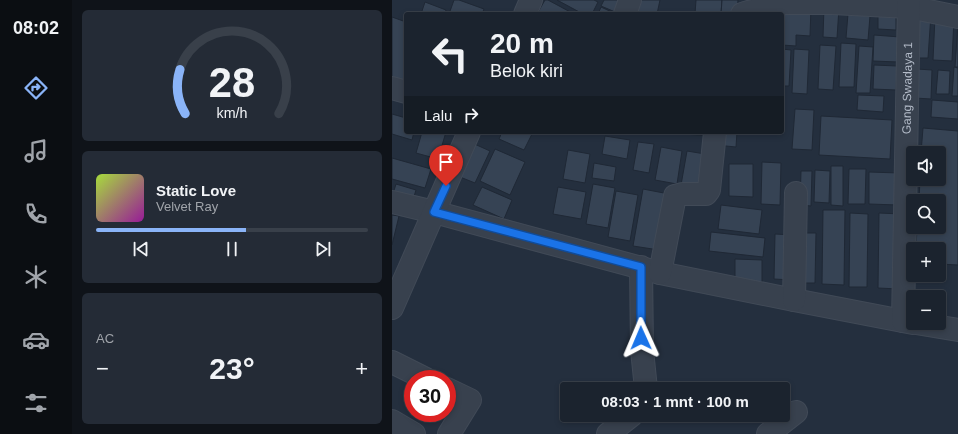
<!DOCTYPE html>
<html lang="id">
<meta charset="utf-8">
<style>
:root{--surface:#1b232e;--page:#242b36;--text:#f1f3f6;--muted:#a0a4aa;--line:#39404a;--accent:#8ab4f8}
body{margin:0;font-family:Arial,sans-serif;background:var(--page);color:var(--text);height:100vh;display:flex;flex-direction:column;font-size:15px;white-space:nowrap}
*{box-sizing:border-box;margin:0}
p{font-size:13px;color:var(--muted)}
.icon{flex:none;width:22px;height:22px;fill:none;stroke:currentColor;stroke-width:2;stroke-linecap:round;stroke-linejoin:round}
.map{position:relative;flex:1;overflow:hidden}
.panel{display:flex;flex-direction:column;gap:10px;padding:10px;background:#0f1319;width:320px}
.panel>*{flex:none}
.guide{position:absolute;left:12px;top:12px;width:380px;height:122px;border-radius:4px;box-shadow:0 2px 6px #0003,0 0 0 1px var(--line);background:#1b232e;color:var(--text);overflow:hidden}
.controls{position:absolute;left:514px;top:146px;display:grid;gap:8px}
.controls a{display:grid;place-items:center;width:40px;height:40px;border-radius:4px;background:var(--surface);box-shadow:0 2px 6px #0003,0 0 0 1px var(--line);font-size:20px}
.speed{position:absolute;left:12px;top:370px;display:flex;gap:8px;font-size:20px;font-weight:700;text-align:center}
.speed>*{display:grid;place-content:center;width:52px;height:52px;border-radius:50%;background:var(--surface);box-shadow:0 2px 6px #0003,0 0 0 1px var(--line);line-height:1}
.speed .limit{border:6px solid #d22;background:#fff;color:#111}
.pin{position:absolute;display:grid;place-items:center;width:34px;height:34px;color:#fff;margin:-41px -17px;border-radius:50% 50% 50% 0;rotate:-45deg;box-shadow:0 0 4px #0007}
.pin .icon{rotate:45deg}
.me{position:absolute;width:44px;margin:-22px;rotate:359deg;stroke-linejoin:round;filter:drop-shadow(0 0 3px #0008)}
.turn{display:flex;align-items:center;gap:14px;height:84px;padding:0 20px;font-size:18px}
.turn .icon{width:52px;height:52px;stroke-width:2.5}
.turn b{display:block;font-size:28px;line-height:34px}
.then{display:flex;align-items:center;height:38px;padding:0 20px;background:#0003;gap:8px;font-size:15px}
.big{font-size:30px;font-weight:800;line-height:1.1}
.panel .tile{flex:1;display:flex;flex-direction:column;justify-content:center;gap:6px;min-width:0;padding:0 14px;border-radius:6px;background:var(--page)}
.panel .dial{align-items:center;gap:0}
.dial svg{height:104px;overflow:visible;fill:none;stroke:var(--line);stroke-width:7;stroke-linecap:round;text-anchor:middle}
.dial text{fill:var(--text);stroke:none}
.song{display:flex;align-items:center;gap:12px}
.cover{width:48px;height:48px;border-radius:6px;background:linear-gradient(135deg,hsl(80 70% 55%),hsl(300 70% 35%))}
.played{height:4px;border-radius:2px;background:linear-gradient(90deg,var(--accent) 55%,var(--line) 55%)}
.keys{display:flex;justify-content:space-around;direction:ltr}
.heat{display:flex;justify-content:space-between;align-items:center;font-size:22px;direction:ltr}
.trip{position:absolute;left:168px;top:382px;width:230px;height:40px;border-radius:4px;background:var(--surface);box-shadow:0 2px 6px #0003,0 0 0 1px var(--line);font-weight:800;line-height:40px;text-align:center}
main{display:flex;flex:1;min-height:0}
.tab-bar{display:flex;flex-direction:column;width:72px;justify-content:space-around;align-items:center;background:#0b0e12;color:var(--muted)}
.tab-bar .icon{width:28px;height:28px}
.tab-bar .current{color:var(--accent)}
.tab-bar b{font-size:18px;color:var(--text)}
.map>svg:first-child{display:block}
</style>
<main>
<nav class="tab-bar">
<b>08:02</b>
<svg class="icon current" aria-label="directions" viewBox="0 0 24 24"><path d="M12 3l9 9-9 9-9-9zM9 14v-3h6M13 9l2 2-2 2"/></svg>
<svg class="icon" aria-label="music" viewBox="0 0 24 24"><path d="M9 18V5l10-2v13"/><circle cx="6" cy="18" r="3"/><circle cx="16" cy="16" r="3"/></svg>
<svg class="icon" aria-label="phone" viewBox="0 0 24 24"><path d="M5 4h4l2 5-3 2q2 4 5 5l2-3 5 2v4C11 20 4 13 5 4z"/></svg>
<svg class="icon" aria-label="climate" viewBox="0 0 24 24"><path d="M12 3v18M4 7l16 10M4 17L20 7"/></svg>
<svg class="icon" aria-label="car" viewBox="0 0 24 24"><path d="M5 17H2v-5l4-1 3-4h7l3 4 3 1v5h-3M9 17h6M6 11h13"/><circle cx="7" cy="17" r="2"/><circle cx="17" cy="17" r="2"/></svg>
<svg class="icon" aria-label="filters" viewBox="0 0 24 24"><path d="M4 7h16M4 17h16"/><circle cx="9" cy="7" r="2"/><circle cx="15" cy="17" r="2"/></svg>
</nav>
<section class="panel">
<div class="tile dial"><svg viewBox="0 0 100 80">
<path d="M14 69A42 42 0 1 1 86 69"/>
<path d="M14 69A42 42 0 0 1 10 35" stroke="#8ab4f8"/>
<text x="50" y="56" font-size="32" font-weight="700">28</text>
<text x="50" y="72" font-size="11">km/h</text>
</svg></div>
<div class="tile">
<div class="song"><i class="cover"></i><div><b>Static Love</b><p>Velvet Ray</p></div></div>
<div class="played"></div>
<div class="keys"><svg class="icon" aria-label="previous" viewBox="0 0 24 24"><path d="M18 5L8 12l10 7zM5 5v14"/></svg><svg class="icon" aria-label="pause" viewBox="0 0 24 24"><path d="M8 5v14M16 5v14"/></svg><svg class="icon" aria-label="next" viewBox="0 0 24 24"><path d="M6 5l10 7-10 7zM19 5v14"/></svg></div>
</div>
<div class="tile"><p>AC</p>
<div class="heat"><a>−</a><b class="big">23°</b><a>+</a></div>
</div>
</section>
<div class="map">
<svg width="566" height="434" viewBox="0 0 566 434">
<rect width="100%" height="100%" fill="#242f3e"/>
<g fill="#364354" stroke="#1f2835">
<path d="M62 0H67L92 9 90 14H57Z"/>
<path d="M153 0H156L182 14H145Z"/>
<path d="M165 0H202L206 2 200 14H191Z"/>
<path d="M212 0H236L228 14 209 6Z"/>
<path d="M241 0H268L265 14H238Z"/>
<path d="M304 0H330L329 14H303Z"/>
<path d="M330 0H346L345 14H329Z"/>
<path d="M33 2 54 10 53 14H29Z"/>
<path d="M209 7 224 14H206Z"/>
<path d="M419 7 418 36 404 35V46L390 45V14Z"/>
<path d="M432 7 447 8 445 38 431 37Z"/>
<path d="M523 13 539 14 536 58H521Z"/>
<path d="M456 14 478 16 476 40 454 38Z"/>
<path d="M486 16 504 17V30L486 29Z"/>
<path d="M0 17 14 22V82L0 77Z"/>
<path d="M543 17 562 18 560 61 541 60Z"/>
<path d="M566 24V67H563Z"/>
<path d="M482 35 508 37 506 62 481 61Z"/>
<path d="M449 43 464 44 462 87H447Z"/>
<path d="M428 45 444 46 441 90 426 89Z"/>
<path d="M467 46 481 47 478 93H464Z"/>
<path d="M390 49 399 50 397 86H390Z"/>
<path d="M402 49 417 50 415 94 400 93Z"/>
<path d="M482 65 505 66 504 90 481 89Z"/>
<path d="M562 67 566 68V96H560Z"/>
<path d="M525 69 540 70 539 99 523 98Z"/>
<path d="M546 70 558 71 557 94H544Z"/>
<path d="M466 95 492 96 491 112 465 110Z"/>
<path d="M540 100 566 102V119L539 117Z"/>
<path d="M403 109 422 110 420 150 400 149Z"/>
<path d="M0 114 14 118V132H22L20 140 0 134Z"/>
<path d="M429 116 500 120 498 159 427 155Z"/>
<path d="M531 128 566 131V265L547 264V249H524L525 227H547V201H527L528 179H547V153H529Z"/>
<path d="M30 132H54L46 159 24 153Z"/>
<path d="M110 132H141L132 150 107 139Z"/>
<path d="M292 132H318V136L292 134Z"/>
<path d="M325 132H345L344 147 324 145Z"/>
<path d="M213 136 238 140 235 159 210 154Z"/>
<path d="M78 142 98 151 83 183 63 175Z"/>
<path d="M246 142 262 144 257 173 241 170Z"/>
<path d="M269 147 290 151 285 184 263 180Z"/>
<path d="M103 149 133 162 118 195 88 181Z"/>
<path d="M176 150 198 154 193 183 171 179Z"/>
<path d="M295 151 313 154 307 188 289 185Z"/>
<path d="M0 158 39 169 33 188 0 179Z"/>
<path d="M370 162 389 163 388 205 369 204Z"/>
<path d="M202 163 224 167 222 181 200 178Z"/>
<path d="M337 164H361V197L337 196Z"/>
<path d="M439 166H451V206L439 205Z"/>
<path d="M457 169H474L473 204H456Z"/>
<path d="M423 170 438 171 437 203 422 202Z"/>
<path d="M409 171H420L419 206 408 205Z"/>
<path d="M477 172 507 173 506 205 477 204Z"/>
<path d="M4 184 24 190 20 203 0 197Z"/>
<path d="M201 184 223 188 216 228 194 224Z"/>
<path d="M90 187 120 200 112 219 81 205Z"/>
<path d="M166 187 194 192 189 219 161 214Z"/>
<path d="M251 189 277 194 267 250 241 246Z"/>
<path d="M224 191 246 195 238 241 216 237Z"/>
<path d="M329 205 370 210 367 234 326 229Z"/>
<path d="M431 210H453L452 285 430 284Z"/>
<path d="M458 213 476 214 475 287H457Z"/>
<path d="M487 213 509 214 507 289 486 288Z"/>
<path d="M0 215 7 216 0 245Z"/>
<path d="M319 232 373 238 371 257 317 251Z"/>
<path d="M409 233H424L423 283H408Z"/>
<path d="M383 234 401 235 400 280 382 279Z"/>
<path d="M343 259 370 260V282L343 281Z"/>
</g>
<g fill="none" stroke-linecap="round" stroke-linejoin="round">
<defs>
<g id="minor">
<path d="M233 14 238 0"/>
<path d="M350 14C362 9 374 10 386 6L388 0 390 3H441L517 7 566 17"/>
<path d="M0 88 14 92"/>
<path d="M0 202 42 212 268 273 402 300 521 323"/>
<path d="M249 267 250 350 254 389"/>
<path d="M268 273 283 196 291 194H314L317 190 323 132"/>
<path d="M402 300 404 193"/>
<path id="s1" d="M511 321 517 0"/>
<path d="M524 323 566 330"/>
<path d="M0 362 34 379"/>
<path d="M55 389 78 400 57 434"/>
<path d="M0 421 22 434"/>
<path d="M216 434 240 415"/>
<path d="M376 434 404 412"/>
</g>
<g id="tertiary">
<path d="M133 14 139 0"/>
<path d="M0 308 77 132"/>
</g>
</defs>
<use href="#minor" stroke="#414a57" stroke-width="24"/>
<use href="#tertiary" stroke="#414a57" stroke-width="24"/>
<use href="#minor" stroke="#38414e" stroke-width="22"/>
<use href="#tertiary" stroke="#38414e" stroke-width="22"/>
</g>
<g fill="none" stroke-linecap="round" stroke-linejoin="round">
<defs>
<path id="route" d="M54 186 42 212 249 267V338"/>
</defs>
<use href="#route" stroke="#114b97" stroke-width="10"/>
<use href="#route" stroke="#1a73e8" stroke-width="7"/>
</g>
<g text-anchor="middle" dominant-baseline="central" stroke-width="4" stroke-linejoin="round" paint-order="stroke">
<g font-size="12" fill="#b4bcc9" stroke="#1d2633">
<text stroke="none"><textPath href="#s1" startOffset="233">Gang Swadaya 1</textPath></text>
</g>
</g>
</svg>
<div class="controls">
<a><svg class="icon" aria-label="sound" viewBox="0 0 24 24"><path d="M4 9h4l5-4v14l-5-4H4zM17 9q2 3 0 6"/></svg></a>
<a><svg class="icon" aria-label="search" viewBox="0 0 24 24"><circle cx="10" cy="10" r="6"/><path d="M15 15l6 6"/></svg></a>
<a>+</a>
<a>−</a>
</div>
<div class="speed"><div class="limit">30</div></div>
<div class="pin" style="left:54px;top:186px;background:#d93025"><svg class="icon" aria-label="arrive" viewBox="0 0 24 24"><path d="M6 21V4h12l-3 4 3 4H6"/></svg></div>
<svg class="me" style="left:249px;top:338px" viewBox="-20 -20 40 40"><path d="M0-17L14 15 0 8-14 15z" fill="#1a73e8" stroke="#fff" stroke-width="4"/></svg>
<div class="trip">08:03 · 1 mnt · 100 m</div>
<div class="guide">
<div class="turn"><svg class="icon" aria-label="left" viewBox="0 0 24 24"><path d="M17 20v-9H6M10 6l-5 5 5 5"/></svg><div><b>20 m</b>Belok kiri</div></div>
<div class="then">Lalu<svg class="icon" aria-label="right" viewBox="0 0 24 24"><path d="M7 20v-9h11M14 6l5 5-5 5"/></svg></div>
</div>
</div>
</main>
